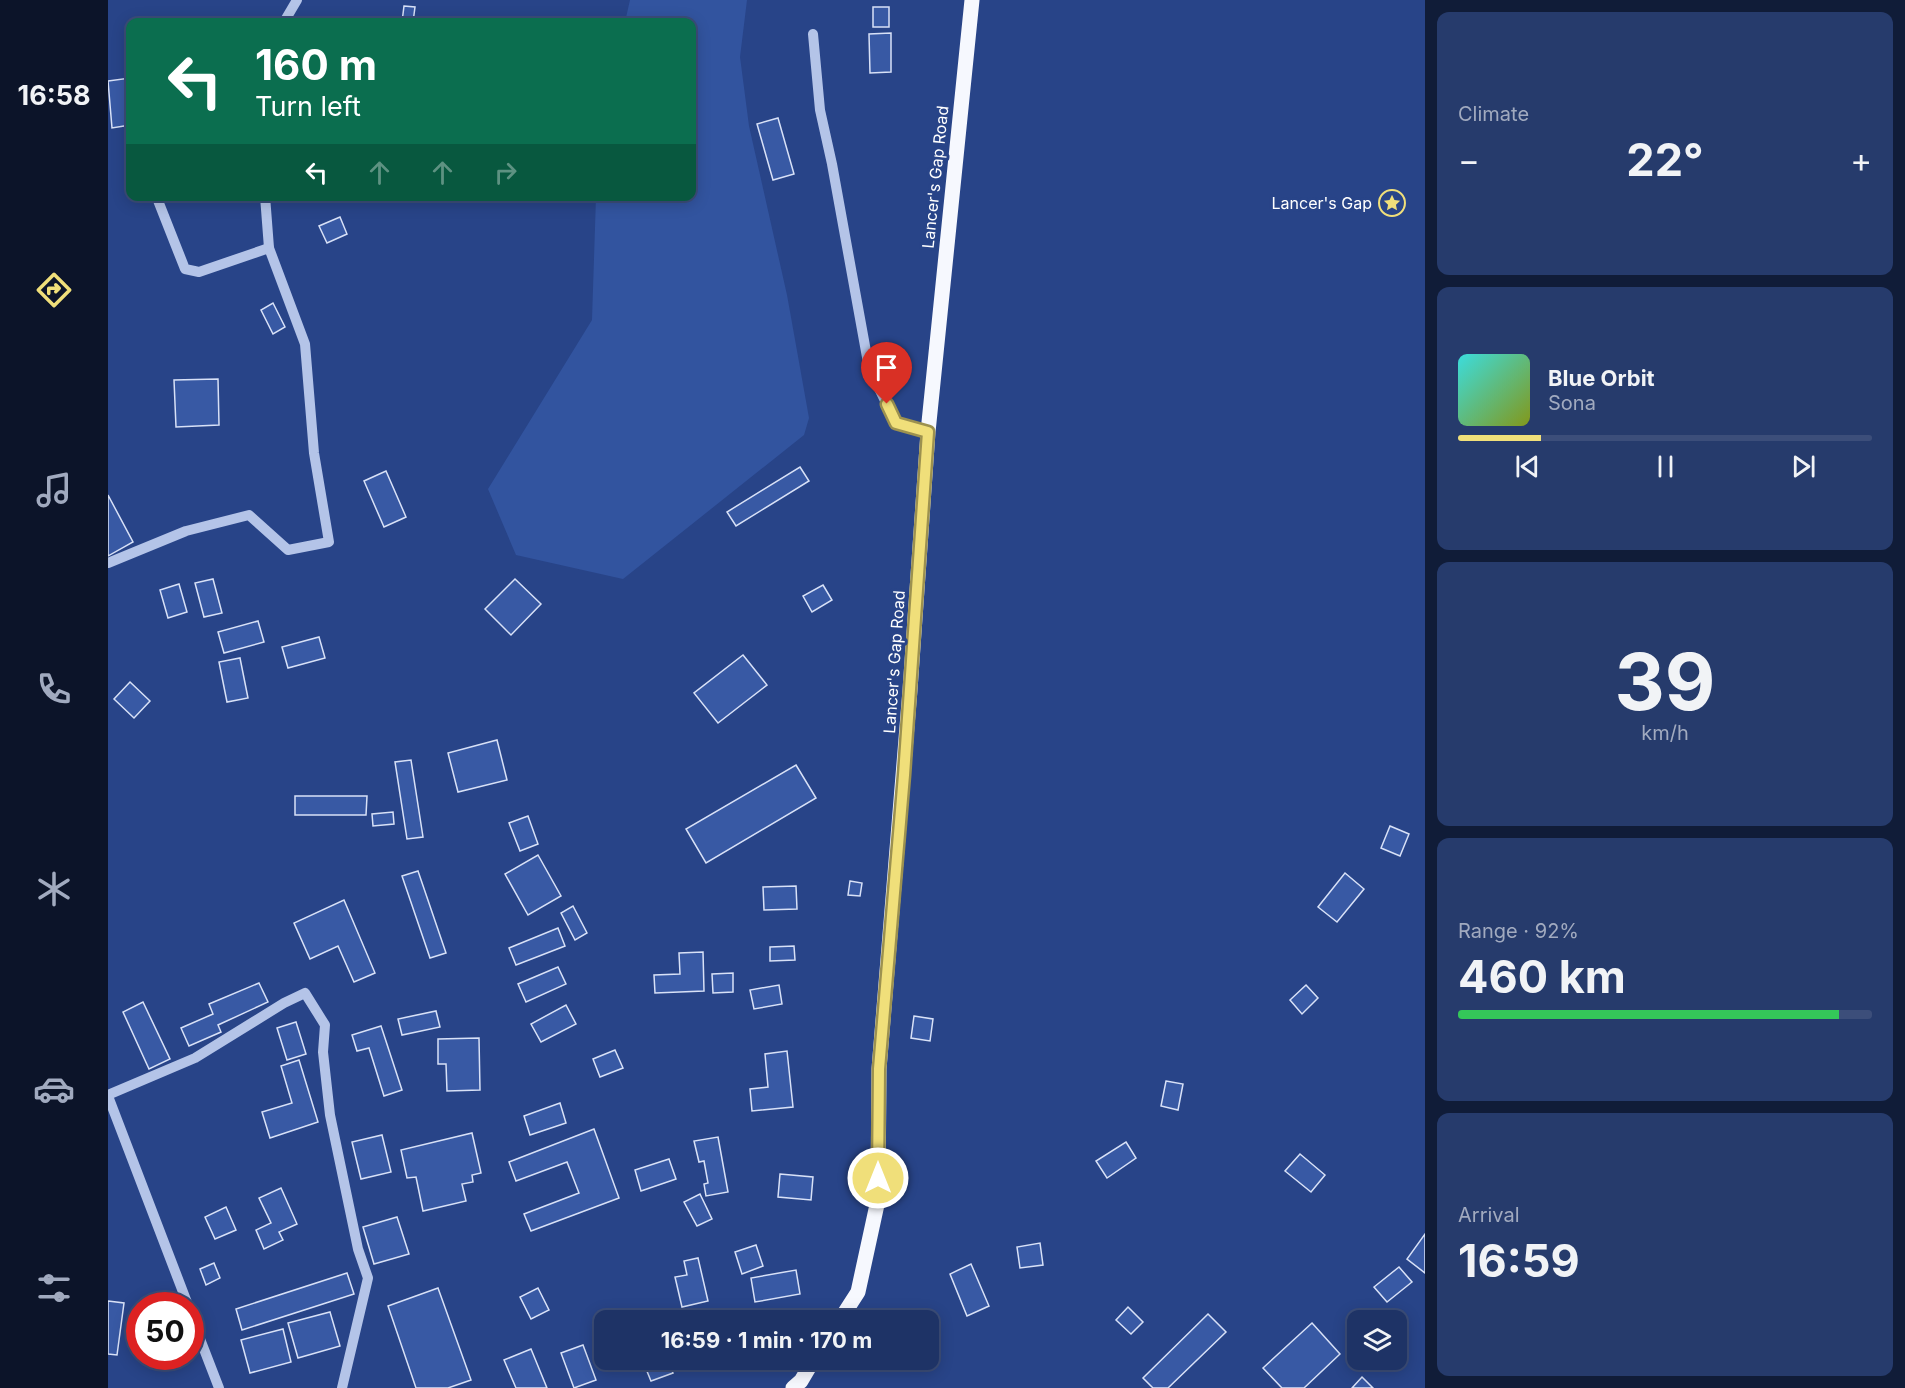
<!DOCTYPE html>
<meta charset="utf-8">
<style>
:root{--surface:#1e3366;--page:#263b6c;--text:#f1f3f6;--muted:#a1aabf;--line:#3c4e7a;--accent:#f0df7a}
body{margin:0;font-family:Inter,sans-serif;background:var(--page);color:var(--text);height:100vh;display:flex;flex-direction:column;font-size:22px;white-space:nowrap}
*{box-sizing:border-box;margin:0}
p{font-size:20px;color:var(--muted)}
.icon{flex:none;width:33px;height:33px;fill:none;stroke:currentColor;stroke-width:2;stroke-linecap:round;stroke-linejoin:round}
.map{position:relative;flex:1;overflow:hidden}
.side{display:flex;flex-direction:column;gap:12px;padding:12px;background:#101c38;width:480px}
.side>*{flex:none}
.banner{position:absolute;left:18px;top:18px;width:570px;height:183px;border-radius:12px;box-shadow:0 3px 15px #0003,0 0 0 2px var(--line);background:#0b6e4f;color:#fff;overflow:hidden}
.tools{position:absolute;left:1239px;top:1310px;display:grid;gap:12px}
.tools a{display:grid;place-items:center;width:60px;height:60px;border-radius:12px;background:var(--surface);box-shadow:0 3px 15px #0003,0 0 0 2px var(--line);font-size:30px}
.speed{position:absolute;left:18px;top:1292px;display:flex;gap:12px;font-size:30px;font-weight:700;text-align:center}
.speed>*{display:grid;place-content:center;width:78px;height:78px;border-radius:50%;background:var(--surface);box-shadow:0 3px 15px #0003,0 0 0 2px var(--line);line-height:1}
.speed .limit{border:9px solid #d22;background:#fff;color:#111}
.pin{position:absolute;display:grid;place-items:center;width:51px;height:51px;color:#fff;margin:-62px -26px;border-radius:50% 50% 50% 0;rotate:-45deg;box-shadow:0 0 6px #0007}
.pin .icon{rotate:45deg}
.me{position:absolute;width:66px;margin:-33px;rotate:0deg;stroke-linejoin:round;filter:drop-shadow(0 0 4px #0008)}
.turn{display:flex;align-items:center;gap:21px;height:126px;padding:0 30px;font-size:27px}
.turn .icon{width:78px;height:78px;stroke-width:2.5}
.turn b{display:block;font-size:42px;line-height:51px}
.lanes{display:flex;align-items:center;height:57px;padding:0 30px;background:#0003;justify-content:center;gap:30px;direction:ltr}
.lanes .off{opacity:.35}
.big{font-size:45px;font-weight:700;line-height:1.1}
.side .widget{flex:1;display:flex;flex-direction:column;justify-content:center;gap:9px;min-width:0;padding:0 21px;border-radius:12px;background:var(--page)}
.side .dial{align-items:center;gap:0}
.dial b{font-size:78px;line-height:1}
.song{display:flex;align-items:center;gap:18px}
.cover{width:72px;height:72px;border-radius:9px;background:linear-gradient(135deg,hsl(180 70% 55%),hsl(70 70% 35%))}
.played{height:6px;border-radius:3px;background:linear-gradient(90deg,var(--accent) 20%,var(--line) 20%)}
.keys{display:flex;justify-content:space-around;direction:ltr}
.heat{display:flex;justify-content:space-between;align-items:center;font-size:33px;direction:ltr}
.charge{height:9px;border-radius:4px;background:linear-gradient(90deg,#34c759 92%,var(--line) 0)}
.trip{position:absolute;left:486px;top:1310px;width:345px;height:60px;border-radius:12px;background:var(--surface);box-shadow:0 3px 15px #0003,0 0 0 2px var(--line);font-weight:700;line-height:60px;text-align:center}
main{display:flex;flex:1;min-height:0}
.tabs{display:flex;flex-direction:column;width:108px;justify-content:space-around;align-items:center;background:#0c1429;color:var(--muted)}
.tabs .icon{width:42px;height:42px}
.tabs .selected{color:var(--accent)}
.tabs b{font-size:27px;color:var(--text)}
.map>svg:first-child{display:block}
</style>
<main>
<nav class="tabs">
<b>16:58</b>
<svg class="icon selected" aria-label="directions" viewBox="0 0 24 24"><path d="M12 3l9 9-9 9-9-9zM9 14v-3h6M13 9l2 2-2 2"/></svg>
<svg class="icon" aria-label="music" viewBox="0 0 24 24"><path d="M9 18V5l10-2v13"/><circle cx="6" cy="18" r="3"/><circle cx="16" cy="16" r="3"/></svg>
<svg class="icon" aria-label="phone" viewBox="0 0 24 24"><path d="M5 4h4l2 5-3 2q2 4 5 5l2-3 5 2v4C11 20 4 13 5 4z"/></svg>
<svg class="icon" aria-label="climate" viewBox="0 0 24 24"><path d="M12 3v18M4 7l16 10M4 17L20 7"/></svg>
<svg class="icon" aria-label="car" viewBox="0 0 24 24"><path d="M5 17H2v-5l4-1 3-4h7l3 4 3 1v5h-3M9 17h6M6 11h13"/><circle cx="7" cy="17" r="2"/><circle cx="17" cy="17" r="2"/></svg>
<svg class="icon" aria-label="filters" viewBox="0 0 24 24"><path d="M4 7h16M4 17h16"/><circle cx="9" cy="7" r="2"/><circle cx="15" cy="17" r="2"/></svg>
</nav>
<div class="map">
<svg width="1317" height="1388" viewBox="0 0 1317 1388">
<rect width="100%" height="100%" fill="#284488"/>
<path fill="#32549f" d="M522 0H639L632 57 641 126 679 295 701 418 696 435 515 579 408 555 380 489 484 320 488 197 584 196V22H517Z"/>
<g fill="#3859a4" stroke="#d8e1f7" stroke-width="1.5">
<path d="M296 6 307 7 305 22H294Z"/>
<rect x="765" y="7" width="16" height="20"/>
<path d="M783 33V72L762 73 761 34Z"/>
<path d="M22 78V125L4 128 0 81Z"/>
<path d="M670 118 686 174 665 180 649 124Z"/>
<path d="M232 217 239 234 219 243 211 226Z"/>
<path d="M165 303 177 327 165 334 153 310Z"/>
<path d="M110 379 111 425 68 427 66 380Z"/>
<path d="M692 467 701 481 628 526 619 512Z"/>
<path d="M278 471 298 517 276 527 256 481Z"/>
<path d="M0 495 25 542 0 556Z"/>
<path d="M105 579 114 613 96 617 87 583Z"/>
<path d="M407 579 433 604 403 635 377 609Z"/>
<path d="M71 584 79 612 60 618 52 590Z"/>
<path d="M715 585 724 600 704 612 695 596Z"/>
<path d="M150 621 156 642 116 653 110 632Z"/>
<path d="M211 637 217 658 180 668 174 647Z"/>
<path d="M635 655 659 685 610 723 586 693Z"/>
<path d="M132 658 140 698 119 702 111 662Z"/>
<path d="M22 682 42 701 26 718 6 699Z"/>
<path d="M389 740 399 780 350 792 340 753Z"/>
<path d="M303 760 315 837 299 839 287 762Z"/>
<path d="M688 765 708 798 598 863 578 829Z"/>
<path d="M187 796H259L258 815H187Z"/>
<path d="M285 812 286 824 265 826 264 814Z"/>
<path d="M420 816 430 844 412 851 401 823Z"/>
<path d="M1282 826 1301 834 1292 856 1273 848Z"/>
<path d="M430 855 453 896 420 915 397 874Z"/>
<path d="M310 871 338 953 322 958 294 876Z"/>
<path d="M1237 873 1256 889 1229 922 1210 907Z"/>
<path d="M742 881 754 883 752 896 740 895Z"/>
<path d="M688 886 689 909 656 910 655 887Z"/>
<path d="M236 900 267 973 246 982 230 946 202 959 186 923Z"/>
<path d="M465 906 479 933 467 940 453 913Z"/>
<path d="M450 928 457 946 408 965 401 948Z"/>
<path d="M686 946 687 960 662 961V947Z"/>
<path d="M595 952 596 991 547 993 546 975 572 974 571 953Z"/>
<path d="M450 967 458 984 418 1002 410 984Z"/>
<path d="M625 973V992L605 993 604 974Z"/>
<path d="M151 983 160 1002 110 1025 113 1032 81 1046 73 1028 105 1014 101 1004Z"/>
<path d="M671 985 674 1004 646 1009 642 990Z"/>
<path d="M1198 985 1210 998 1194 1014 1182 1000Z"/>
<path d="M35 1002 62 1059 41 1069 15 1012Z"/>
<path d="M458 1005 468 1024 433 1042 423 1024Z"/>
<path d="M328 1011 332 1027 294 1035 290 1019Z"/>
<path d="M806 1016 825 1019 822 1041 803 1038Z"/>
<path d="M188 1022 198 1054 179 1060 169 1028Z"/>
<path d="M273 1026 294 1090 276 1096 261 1048 249 1051 244 1035Z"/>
<path d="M371 1038 372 1090 339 1091 338 1064H330V1039Z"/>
<path d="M507 1050 515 1068 492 1077 485 1059Z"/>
<path d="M679 1051 685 1107 644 1111 642 1089 660 1087 657 1054Z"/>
<path d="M191 1060 210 1122 162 1138 154 1112 184 1103 173 1066Z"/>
<path d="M1058 1081 1075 1084 1070 1110 1053 1106Z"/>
<path d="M452 1103 458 1123 422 1135 416 1116Z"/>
<path d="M486 1129 511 1198 423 1231 416 1214 471 1193 459 1162 408 1181 401 1162Z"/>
<path d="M364 1133 373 1173 364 1175 365 1182 354 1184 358 1201 315 1211 308 1177 299 1178 293 1150Z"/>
<path d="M274 1135 283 1172 253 1179 244 1142Z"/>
<path d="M610 1137 620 1192 598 1196 596 1184 600 1183 596 1161 591 1162 586 1141Z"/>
<path d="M1018 1142 1028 1158 999 1178 988 1161Z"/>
<path d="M1192 1154 1217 1175 1203 1192 1177 1171Z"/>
<path d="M561 1159 568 1179 533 1191 527 1170Z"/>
<path d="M672 1174 705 1177 703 1200 670 1197Z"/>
<path d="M173 1188 189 1224 171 1232 175 1240 156 1249 148 1230 163 1223 151 1198Z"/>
<path d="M592 1194 604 1219 589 1226 576 1202Z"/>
<path d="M118 1207 128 1230 107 1239 97 1217Z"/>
<path d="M289 1217 301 1254 266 1264 255 1227Z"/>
<path d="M1317 1234V1273L1299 1259Z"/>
<path d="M932 1243 935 1265 912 1268 909 1247Z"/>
<path d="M648 1245 655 1266 634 1274 627 1252Z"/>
<path d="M590 1258 600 1301 574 1307 567 1277 579 1275 576 1261Z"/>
<path d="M106 1263 112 1278 98 1285 92 1269Z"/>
<path d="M863 1264 881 1306 859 1316 842 1274Z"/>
<path d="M1291 1267 1304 1282 1279 1302 1266 1287Z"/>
<path d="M688 1270 692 1294 647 1302 643 1278Z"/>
<path d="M239 1273 246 1294 134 1330 128 1309Z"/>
<path d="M330 1288 363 1380 340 1388H308L280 1306Z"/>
<path d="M430 1288 441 1310 423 1319 412 1297Z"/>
<path d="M0 1301 16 1303 9 1355 0 1354Z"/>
<path d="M1020 1307 1035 1322 1023 1334 1008 1320Z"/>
<path d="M222 1312 232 1346 190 1358 180 1323Z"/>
<path d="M1100 1314 1118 1332 1060 1388H1045L1035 1378Z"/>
<path d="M1204 1323 1232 1354 1196 1388H1174L1155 1368Z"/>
<path d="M175 1329 183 1362 142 1373 133 1340Z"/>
<path d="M475 1345 488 1380 466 1388 453 1353Z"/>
<path d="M423 1349 439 1388H408L396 1360Z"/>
<path d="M534 1359H559L565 1373 543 1381Z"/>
<path d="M1254 1377 1265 1388H1244Z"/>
</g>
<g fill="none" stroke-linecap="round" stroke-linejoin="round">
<g stroke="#b4c4e8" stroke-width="10">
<path d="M176 22 189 0"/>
<path d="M705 34 712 110 724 164 761 368 788 423 820 432"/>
<path d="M49 198 77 269 91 272 161 248"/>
<path d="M0 563 78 531 141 515 180 550 221 542 206 453 197 344 161 248 157 196"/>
<path d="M0 1095 87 1058 176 1003 197 993 217 1025 215 1052 222 1115 250 1249 260 1278 234 1388"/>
<path d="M0 1096 80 1305"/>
<path d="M82 1313 111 1388"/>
</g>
<g stroke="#f6f8fe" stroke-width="15">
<path d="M732 1320 750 1292 770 1200 771 1069 802 690 820 432 864 0"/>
<path d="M685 1388 693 1381 706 1359"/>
</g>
</g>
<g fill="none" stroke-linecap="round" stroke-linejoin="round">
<defs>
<path id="route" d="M770 1178 771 1069 796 775 820 432 788 423 779 404"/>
</defs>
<use href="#route" stroke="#9c914f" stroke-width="15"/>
<use href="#route" stroke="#f0df7a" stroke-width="10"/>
</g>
<defs>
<symbol id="sight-ring" viewBox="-11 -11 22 22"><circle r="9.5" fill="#284488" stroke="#f0df7a" stroke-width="1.5"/><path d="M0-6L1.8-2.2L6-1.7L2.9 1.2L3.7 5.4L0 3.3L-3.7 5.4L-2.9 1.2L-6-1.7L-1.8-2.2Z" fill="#f0df7a"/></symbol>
</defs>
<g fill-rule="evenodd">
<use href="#sight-ring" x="1269" y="188" width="30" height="30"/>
</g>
<g text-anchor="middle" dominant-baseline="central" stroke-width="6" stroke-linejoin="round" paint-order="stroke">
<g font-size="16" fill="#fff" stroke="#284488">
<text transform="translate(827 177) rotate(-84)">Lancer's Gap Road</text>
<text transform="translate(786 662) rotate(-86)">Lancer's Gap Road</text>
</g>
<g font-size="16" fill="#fff" stroke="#284488" text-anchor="end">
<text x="1264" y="203">Lancer's Gap</text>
</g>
</g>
</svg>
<div class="tools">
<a><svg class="icon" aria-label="layers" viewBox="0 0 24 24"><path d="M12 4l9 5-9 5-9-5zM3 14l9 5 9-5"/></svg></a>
</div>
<div class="speed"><div class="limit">50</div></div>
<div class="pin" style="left:779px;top:404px;background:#d93025"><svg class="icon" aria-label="arrive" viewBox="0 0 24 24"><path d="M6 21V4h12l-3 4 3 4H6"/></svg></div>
<svg class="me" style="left:770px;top:1178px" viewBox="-20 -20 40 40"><circle r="17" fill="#f0df7a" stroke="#fff" stroke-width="3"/><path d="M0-11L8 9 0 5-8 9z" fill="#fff"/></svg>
<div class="trip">16:59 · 1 min · 170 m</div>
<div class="banner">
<div class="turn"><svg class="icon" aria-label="left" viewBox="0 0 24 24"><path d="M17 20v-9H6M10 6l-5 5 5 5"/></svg><div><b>160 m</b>Turn left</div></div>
<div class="lanes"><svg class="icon" aria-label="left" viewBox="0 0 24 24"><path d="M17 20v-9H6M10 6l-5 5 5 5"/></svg><svg class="icon off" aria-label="ahead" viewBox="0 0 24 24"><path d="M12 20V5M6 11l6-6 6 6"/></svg><svg class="icon off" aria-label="ahead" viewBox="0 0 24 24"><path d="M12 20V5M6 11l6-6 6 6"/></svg><svg class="icon off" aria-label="right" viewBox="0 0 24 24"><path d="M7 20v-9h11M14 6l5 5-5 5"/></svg></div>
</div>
</div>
<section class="side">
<div class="widget"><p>Climate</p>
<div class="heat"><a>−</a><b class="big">22°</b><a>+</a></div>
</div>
<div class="widget">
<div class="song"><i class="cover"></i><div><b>Blue Orbit</b><p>Sona</p></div></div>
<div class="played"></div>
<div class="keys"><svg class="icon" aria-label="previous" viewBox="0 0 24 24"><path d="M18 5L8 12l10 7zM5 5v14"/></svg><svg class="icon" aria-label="pause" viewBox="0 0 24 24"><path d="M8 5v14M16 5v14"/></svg><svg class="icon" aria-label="next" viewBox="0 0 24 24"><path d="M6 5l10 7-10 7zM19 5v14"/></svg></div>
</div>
<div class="widget dial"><b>39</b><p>km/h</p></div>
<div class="widget"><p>Range · 92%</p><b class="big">460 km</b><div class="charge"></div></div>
<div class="widget"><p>Arrival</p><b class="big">16:59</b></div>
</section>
</main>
